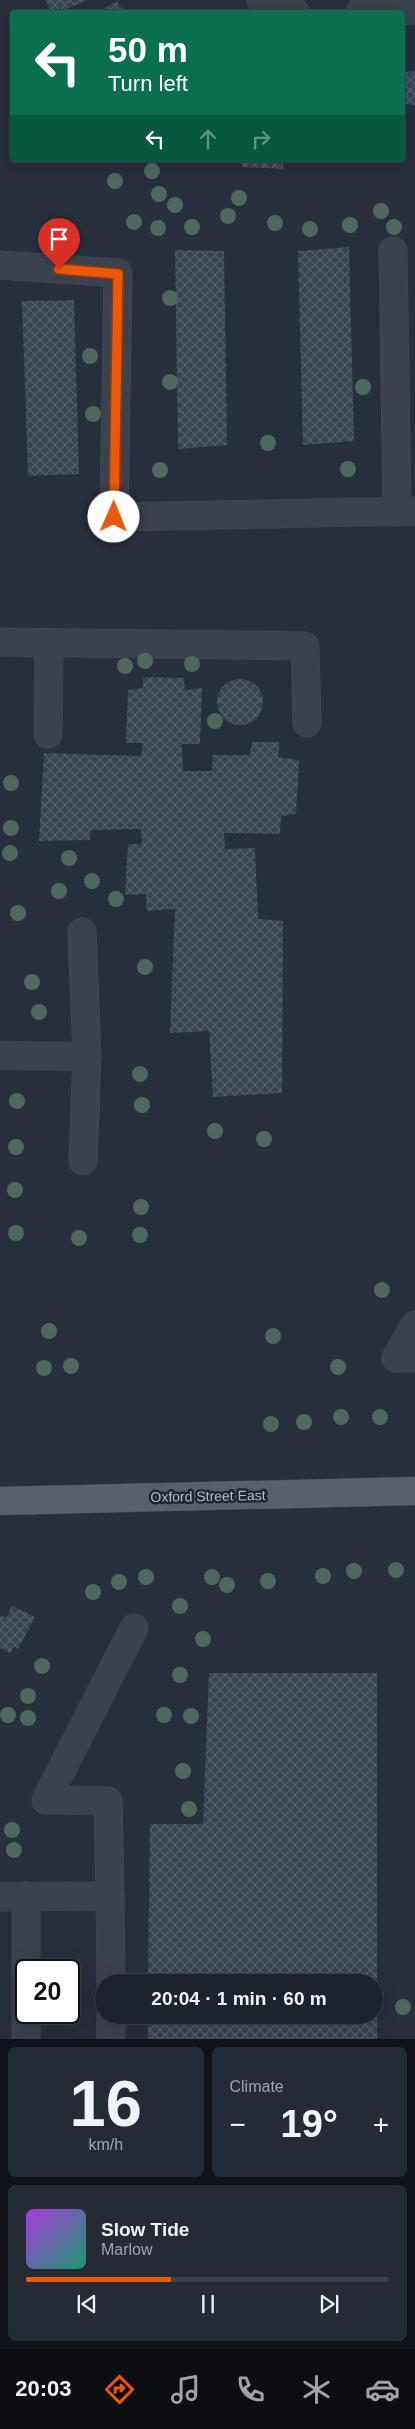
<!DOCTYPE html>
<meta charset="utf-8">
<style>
:root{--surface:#1d232d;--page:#252b35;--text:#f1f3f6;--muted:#a0a4aa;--line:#3b4049;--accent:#ea580c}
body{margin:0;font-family:Helvetica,sans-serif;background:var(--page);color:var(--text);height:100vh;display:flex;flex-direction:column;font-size:19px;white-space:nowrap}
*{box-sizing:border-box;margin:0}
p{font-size:16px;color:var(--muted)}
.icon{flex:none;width:28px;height:28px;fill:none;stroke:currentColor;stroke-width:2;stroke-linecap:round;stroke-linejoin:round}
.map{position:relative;height:2039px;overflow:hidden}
.drawer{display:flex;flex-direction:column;gap:8px;padding:8px;background:#101319;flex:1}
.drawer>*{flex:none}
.hud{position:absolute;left:10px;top:10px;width:395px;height:152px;border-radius:5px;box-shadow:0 5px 20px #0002,0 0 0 1px var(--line);background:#0b6e4f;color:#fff;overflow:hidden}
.speed{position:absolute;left:15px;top:1959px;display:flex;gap:10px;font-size:25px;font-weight:700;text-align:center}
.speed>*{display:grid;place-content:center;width:65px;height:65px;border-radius:50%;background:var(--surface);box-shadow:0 5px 20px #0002,0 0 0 1px var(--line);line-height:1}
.speed .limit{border:2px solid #111;border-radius:8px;background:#fff;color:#111}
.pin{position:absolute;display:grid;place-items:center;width:42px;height:42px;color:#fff;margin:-51px -21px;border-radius:50% 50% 50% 0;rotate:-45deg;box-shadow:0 0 5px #0007}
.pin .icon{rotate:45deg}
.me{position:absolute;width:55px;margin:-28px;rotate:1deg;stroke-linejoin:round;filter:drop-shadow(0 0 4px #0008)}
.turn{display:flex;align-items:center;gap:18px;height:105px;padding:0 15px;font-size:22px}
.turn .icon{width:65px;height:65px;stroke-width:2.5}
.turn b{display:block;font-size:35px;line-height:42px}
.lanes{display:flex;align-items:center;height:48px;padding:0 15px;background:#0003;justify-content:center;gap:25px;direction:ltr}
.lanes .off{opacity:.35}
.big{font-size:38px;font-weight:600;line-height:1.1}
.drawer .widget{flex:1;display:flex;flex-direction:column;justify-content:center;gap:8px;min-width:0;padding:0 18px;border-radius:8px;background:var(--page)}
.drawer .dial{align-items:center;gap:0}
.dial b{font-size:65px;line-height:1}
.song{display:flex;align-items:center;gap:15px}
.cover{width:60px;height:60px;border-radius:8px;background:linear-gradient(135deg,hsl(280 70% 55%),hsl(160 70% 35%))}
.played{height:5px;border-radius:2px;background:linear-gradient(90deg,var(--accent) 40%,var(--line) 40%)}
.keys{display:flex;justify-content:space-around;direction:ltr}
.heat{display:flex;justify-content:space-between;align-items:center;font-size:28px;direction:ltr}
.drawer .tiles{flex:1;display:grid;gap:8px;grid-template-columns:1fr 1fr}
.widget:last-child{grid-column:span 2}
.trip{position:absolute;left:95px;top:1974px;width:288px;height:50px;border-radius:25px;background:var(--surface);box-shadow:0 5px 20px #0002,0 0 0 1px var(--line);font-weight:600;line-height:50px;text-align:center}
.tab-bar{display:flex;height:80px;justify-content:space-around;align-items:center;background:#0c0e12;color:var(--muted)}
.tab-bar .icon{width:35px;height:35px}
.tab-bar .active{color:var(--accent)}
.tab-bar b{font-size:22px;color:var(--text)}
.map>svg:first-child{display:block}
</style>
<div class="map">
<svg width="415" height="2039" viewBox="0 0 415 2039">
<defs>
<pattern id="building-cross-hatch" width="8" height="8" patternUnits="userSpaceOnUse" patternTransform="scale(1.25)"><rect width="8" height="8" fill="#394352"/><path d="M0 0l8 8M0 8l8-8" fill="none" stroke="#535c69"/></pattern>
</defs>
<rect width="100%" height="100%" fill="#272f3c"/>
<g fill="url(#building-cross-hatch)">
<path d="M45 0H88L59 12H51Z"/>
<path d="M117 1 124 12H98Z"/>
<path d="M415 71V105L404 104V72Z"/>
<path d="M242 160H283V169L242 167Z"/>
<path d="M349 247 354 441 303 445 298 251Z"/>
<path d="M175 250 224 251 227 445 178 449Z"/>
<path d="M74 300 79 474 28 476 22 301Z"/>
<path d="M143 677 184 678 185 690 202 688 200 744H182L183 771H212L213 755H250L252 742H280L278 757 299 760 296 814 281 816 280 834 224 833 225 849 255 848 258 919 283 921 282 1093 213 1097 209 1031 170 1033 175 909 147 911 146 894 125 895 128 844H142L141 829 91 830 90 840 39 841 44 753 141 756 143 743H126L128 690 143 688Z"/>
<circle cx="240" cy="702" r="23"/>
<path d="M12 1606 35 1617 18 1649 14 1646 10 1653 0 1648V1617L1 1615 6 1618Z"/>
<path d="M209 1673H377V2039H148V2015H374V1982H148L150 1824H203Z"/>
</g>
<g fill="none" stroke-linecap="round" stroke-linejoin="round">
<defs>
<g id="minor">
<path d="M261 0 295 12"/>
<path d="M360 12 415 10"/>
<path d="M393 251 397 512"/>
<path d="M0 265 118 273 114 517 415 511"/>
<path d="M0 642 305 646 307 723"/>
<path d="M48 734 49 644"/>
<path d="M82 932 87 1057 83 1161"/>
<path d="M0 1055 87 1057"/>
<path d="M415 1325 396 1358H415"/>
<path d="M110 1896 108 1801 46 1800 134 1628"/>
<path d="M0 1897 110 1896 111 1982"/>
<path d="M111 2015V2039"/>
<path d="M26 2039V1896"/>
</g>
<path id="major" d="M0 1501 415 1491"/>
</defs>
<use href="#minor" stroke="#444a56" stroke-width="29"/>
<use href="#major" stroke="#444a56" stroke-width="29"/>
<use href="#minor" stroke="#3b414d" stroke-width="28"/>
<use href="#major" stroke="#59606c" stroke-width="28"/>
</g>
<g fill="#4f685e">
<circle cx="152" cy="171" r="8"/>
<circle cx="115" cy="181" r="8"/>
<circle cx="159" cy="194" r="8"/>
<circle cx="239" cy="198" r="8"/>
<circle cx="175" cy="205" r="8"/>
<circle cx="381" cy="211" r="8"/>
<circle cx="228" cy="216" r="8"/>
<circle cx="134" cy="222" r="8"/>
<circle cx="275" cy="223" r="8"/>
<circle cx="350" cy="225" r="8"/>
<circle cx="192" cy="227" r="8"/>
<circle cx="394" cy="227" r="8"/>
<circle cx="158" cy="228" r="8"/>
<circle cx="310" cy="229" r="8"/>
<circle cx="170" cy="298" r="8"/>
<circle cx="90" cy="356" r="8"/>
<circle cx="170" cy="382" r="8"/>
<circle cx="363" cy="387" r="8"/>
<circle cx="93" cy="414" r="8"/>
<circle cx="268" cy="443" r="8"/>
<circle cx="348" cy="469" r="8"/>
<circle cx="160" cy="470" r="8"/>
<circle cx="145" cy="661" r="8"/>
<circle cx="192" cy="664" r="8"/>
<circle cx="125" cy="666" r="8"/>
<circle cx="215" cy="721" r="8"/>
<circle cx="11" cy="783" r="8"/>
<circle cx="11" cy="828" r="8"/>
<circle cx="10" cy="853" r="8"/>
<circle cx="69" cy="858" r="8"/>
<circle cx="92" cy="881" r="8"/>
<circle cx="59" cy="891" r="8"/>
<circle cx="116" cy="899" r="8"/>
<circle cx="18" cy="913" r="8"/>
<circle cx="145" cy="967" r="8"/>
<circle cx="32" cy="982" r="8"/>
<circle cx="39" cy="1012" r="8"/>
<circle cx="140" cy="1074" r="8"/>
<circle cx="17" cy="1101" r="8"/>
<circle cx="142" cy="1105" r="8"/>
<circle cx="215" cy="1131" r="8"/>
<circle cx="264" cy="1139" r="8"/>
<circle cx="16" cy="1147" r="8"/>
<circle cx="15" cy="1190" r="8"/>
<circle cx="141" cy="1207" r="8"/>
<circle cx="16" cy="1233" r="8"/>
<circle cx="140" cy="1235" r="8"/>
<circle cx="79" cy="1238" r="8"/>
<circle cx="382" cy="1290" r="8"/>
<circle cx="49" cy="1331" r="8"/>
<circle cx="273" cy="1336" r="8"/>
<circle cx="71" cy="1366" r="8"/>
<circle cx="338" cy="1367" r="8"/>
<circle cx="44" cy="1368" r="8"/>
<circle cx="341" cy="1417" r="8"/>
<circle cx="380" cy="1417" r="8"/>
<circle cx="304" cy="1422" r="8"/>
<circle cx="271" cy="1424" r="8"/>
<circle cx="396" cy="1570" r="8"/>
<circle cx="354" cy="1571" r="8"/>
<circle cx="323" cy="1576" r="8"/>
<circle cx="146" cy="1577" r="8"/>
<circle cx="212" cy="1577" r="8"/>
<circle cx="268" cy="1581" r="8"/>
<circle cx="119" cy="1582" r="8"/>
<circle cx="227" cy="1585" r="8"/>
<circle cx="93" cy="1592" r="8"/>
<circle cx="180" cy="1606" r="8"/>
<circle cx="203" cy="1639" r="8"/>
<circle cx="42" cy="1666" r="8"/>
<circle cx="180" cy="1675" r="8"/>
<circle cx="28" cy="1696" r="8"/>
<circle cx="8" cy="1715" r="8"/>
<circle cx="164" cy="1715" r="8"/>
<circle cx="191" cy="1716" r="8"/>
<circle cx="28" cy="1718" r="8"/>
<circle cx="183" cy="1771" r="8"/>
<circle cx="189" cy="1809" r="8"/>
<circle cx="12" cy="1830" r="8"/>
<circle cx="14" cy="1850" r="8"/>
<circle cx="403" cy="2007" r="8"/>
</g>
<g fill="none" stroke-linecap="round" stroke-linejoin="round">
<defs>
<path id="route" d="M59 269 118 274 114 517"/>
</defs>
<use href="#route" stroke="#983908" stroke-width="12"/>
<use href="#route" stroke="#ea580c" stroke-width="9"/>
</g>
<g text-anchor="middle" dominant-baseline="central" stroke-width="5" stroke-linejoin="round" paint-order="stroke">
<g font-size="14" fill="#b7bcc8" stroke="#1f2632">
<text transform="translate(208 1496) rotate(-1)">Oxford Street East</text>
</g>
</g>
</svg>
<div class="speed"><div class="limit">20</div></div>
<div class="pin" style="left:59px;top:269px;background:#d93025"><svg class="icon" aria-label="arrive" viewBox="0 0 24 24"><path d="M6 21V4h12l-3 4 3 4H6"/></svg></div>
<svg class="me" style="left:114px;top:517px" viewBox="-20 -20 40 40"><circle r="19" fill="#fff"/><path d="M0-13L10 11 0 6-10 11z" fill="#ea580c"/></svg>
<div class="trip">20:04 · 1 min · 60 m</div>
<div class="hud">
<div class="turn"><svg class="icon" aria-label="left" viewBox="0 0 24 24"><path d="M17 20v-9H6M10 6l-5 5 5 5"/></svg><div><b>50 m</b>Turn left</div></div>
<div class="lanes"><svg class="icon" aria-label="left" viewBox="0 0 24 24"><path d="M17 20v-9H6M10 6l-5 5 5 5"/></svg><svg class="icon off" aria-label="ahead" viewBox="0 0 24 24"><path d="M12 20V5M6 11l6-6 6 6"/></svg><svg class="icon off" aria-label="right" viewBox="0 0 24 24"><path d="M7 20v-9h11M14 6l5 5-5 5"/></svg></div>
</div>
</div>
<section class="drawer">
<div class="tiles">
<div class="widget dial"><b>16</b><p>km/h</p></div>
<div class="widget"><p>Climate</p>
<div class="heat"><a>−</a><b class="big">19°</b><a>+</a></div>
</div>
<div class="widget">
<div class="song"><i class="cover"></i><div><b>Slow Tide</b><p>Marlow</p></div></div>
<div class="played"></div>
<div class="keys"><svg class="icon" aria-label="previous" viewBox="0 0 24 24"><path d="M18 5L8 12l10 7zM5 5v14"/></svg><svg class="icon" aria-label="pause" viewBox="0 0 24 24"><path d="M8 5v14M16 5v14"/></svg><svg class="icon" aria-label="next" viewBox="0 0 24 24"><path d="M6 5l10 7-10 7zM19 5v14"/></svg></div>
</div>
</div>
</section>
<nav class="tab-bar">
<b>20:03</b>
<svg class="icon active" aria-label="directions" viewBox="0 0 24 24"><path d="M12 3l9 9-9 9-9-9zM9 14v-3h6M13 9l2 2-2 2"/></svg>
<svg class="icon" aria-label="music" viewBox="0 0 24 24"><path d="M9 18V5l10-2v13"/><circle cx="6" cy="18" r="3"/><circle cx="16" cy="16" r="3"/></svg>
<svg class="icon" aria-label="phone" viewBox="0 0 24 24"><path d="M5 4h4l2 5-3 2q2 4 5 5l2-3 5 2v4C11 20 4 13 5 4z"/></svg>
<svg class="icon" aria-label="climate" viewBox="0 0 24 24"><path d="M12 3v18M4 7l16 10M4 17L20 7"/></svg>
<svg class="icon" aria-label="car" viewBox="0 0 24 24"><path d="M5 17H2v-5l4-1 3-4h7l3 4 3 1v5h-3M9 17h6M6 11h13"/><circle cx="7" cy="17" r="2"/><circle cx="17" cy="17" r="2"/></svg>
</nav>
